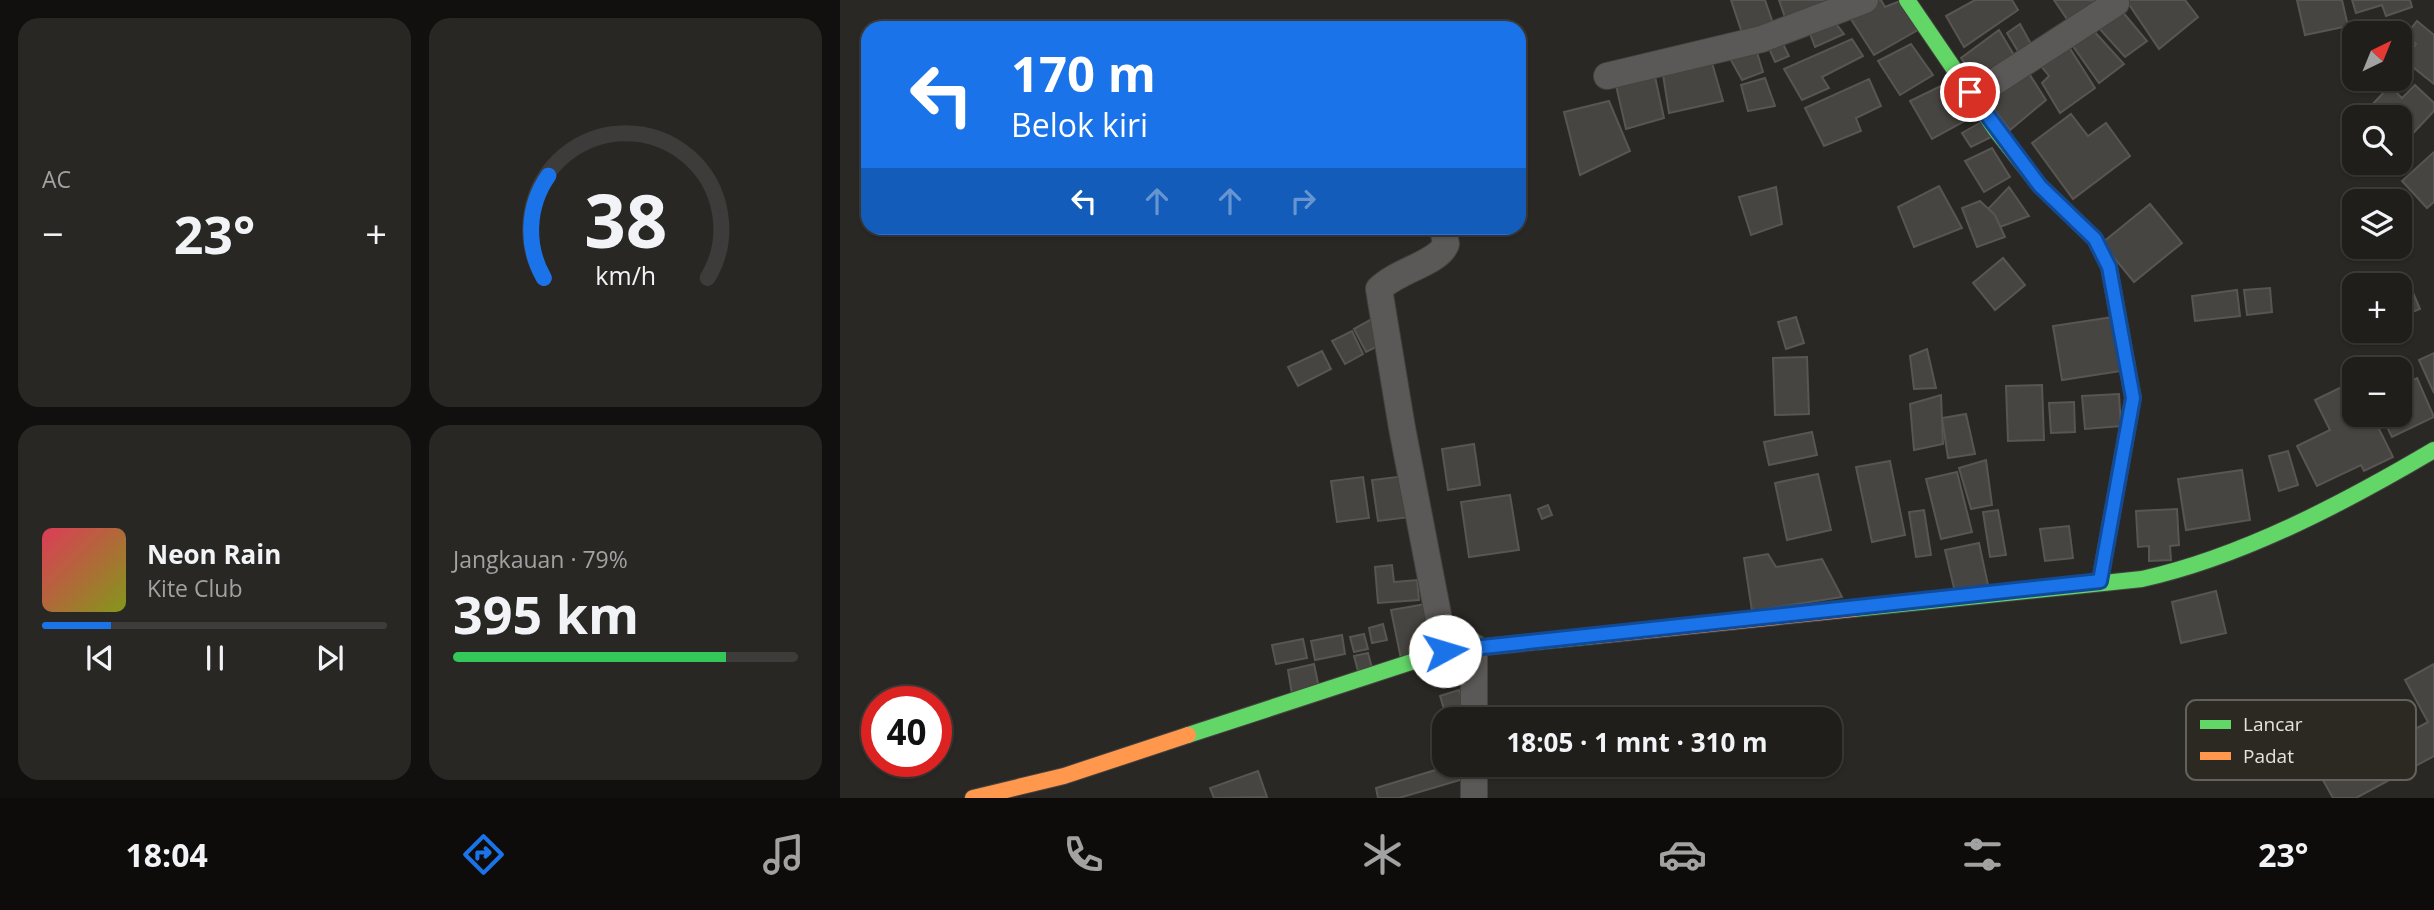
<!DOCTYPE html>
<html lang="id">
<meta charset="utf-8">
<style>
:root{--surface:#201e1b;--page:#282724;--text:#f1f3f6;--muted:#a2a2a3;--line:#3d3c3a;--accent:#1a73e8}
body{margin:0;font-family:"Open Sans",sans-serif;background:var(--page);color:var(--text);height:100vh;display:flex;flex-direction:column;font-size:26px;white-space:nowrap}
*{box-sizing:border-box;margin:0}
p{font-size:23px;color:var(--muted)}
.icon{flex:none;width:38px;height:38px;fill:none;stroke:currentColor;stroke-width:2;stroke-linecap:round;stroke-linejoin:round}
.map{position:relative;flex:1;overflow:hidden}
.drawer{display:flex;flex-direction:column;gap:18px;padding:18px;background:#12100f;width:840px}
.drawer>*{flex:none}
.banner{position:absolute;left:21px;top:21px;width:665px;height:214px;border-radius:21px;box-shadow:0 2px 5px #0004,0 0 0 2px var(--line);background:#1a73e8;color:#fff;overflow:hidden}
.needle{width:46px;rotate:43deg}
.buttons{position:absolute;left:1502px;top:21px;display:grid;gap:14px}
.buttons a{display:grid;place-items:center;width:70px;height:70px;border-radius:14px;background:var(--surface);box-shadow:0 2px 5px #0004,0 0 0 2px var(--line);font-size:35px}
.speed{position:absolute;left:21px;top:686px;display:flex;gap:14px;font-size:35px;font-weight:700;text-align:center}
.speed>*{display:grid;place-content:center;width:91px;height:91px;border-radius:50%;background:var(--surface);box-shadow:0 2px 5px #0004,0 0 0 2px var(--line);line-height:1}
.speed .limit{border:10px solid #d22;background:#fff;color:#111}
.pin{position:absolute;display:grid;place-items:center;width:60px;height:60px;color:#fff;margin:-30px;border:4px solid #fff;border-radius:50%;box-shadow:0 2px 7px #0007}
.me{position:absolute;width:77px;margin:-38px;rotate:84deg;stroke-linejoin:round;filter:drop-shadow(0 0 5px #0008)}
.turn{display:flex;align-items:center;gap:24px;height:147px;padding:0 35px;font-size:32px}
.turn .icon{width:91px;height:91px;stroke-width:2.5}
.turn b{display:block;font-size:49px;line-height:60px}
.lanes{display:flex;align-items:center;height:66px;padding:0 35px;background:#0003;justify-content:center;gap:35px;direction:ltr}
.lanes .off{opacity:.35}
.big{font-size:52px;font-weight:700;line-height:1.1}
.drawer .card{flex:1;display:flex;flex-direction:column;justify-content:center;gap:10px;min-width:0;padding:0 24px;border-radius:21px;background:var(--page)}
.drawer .dial{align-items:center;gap:0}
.dial svg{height:182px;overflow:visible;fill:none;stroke:var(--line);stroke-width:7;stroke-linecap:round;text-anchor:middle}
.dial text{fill:var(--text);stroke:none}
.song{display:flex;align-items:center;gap:21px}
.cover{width:84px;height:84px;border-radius:10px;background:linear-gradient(135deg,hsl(350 70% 55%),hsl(70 70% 35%))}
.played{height:7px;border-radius:4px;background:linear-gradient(90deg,var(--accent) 20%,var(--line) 20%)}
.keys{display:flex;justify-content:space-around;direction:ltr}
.heat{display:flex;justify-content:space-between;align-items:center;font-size:38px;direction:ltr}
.charge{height:10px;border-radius:5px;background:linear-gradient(90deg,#34c759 79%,var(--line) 0)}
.drawer .tiles{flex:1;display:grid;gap:18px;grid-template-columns:repeat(2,1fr)}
.trip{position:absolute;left:592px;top:707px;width:410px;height:70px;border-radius:21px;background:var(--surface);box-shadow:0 2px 5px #0004,0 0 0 2px var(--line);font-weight:700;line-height:70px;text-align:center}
.tab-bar{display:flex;height:112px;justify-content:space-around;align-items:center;background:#0d0c0b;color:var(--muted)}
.tab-bar .icon{width:49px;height:49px}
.tab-bar .active{color:var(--accent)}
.tab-bar b{font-size:32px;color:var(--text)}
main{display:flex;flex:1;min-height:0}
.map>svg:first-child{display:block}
</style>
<main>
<section class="drawer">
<div class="tiles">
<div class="card"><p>AC</p>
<div class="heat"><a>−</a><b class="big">23°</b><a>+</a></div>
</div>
<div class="card dial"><svg viewBox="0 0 100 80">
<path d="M14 69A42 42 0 1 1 86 69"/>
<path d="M14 69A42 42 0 0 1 16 24" stroke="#1a73e8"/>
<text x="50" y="56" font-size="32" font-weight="700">38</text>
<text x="50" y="72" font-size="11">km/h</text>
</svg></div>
<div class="card">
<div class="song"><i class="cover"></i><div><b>Neon Rain</b><p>Kite Club</p></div></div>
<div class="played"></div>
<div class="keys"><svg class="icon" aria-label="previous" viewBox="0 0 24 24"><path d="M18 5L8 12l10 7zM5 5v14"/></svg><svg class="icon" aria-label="pause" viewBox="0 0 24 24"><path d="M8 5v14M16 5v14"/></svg><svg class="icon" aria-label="next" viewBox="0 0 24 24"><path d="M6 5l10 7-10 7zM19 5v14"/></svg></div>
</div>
<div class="card"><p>Jangkauan · 79%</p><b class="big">395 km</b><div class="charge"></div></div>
</div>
</section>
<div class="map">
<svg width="1594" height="798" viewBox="0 0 1594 798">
<rect width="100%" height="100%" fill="#2a2824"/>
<g fill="#464541" stroke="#575653" stroke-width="2">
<path d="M891 0H925L935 29 904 39Z"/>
<path d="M939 0H996L947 23Z"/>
<path d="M1036 0H1041L1045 7 1060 1 1078 30 1034 55 1009 16Z"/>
<path d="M1135 0H1172L1178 10 1124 47 1106 16Z"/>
<path d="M1214 0H1261L1229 22Z"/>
<path d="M1286 0H1345L1358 17 1319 49Z"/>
<path d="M1457 0H1502L1508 26 1465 35Z"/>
<path d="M1512 0H1570L1572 7 1546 16 1542 5 1516 13Z"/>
<path d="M1281 10 1307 41 1285 57 1257 26Z"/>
<path d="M994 21 1004 34 975 47 969 31Z"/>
<path d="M1577 21 1594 35V84L1564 60 1576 44 1565 36Z"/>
<path d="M1180 24 1191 44 1179 53 1167 33Z"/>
<path d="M1252 29 1284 64 1259 83 1230 42Z"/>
<path d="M1159 30 1174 55 1138 82 1121 58Z"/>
<path d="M1012 39 1023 56 982 77 989 88 962 100 944 69Z"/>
<path d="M941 40 949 56 935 62 928 46Z"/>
<path d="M1071 44 1093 75 1060 95 1038 61Z"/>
<path d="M915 46 923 72 902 80 887 53Z"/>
<path d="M1229 47 1255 88 1220 113 1202 83 1209 76 1201 66Z"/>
<path d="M870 56 883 101 829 113 822 68Z"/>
<path d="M814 72 824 118 786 129 775 81Z"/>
<path d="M1188 72 1206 100 1170 130 1146 99Z"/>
<path d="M925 78 935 106 908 111 901 85Z"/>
<path d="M1029 79 1041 106 1016 118 1021 131 984 146 965 108Z"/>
<path d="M1111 81 1134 116 1092 139 1070 101Z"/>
<path d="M1575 85 1594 103V111L1563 144 1559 140V117H1535L1527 110 1550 86 1562 98Z"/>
<path d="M769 101 790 151 740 175 724 112Z"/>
<path d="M1231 114 1248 136 1266 123 1290 156 1233 199 1192 143Z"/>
<path d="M1145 120 1155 135 1131 147 1122 133Z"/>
<path d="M1152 148 1170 177 1144 192 1125 161Z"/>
<path d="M1594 152V202L1587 208 1562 181Z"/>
<path d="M1099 186 1122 228 1074 247 1058 207Z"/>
<path d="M936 187 942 224 911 235 899 197Z"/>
<path d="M1169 187 1189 216 1160 227 1148 209Z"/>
<path d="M1140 201 1155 215 1165 237 1137 247 1122 208Z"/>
<path d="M1310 204 1342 243 1294 282 1262 243Z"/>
<path d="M1163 258 1185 285 1155 310 1133 283Z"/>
<path d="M1568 281 1580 309 1559 317V285H1557Z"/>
<path d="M1430 288 1432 312 1407 315 1404 290Z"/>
<path d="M1397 290 1400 316 1355 321 1352 296Z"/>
<path d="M956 317 964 343 946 349 938 322Z"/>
<path d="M1273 317 1281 371 1222 380 1213 326Z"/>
<path d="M532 319 544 343 526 352 514 329Z"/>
<path d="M512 331 523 354 505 364 492 341Z"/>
<path d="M1087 349 1096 388 1074 389 1070 356Z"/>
<path d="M482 351 491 369 458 386 448 367Z"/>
<path d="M1594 353V393L1579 360Z"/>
<path d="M967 357 969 414 935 415 933 358Z"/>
<path d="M1577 378 1594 417 1552 437 1541 415H1559V387Z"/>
<path d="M1514 381V415H1532L1553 457 1524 471 1521 465 1477 486 1457 446 1490 430 1475 400Z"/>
<path d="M1202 385 1204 440 1168 441 1166 386Z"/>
<path d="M1279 394 1281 426 1245 429 1242 396Z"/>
<path d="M1101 395 1103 444 1074 450 1070 404Z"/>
<path d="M1234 402 1235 432 1211 433 1209 403Z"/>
<path d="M1126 414 1135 454 1108 458 1102 418Z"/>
<path d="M972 432 977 455 929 465 924 442Z"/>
<path d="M634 444 640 485 608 490 602 449Z"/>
<path d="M1448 451 1458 485 1439 491 1429 456Z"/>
<path d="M1146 460 1152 505 1131 509 1119 468Z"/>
<path d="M1050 461 1065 535 1032 542 1016 467Z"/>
<path d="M1402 470 1410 520 1346 530 1338 479Z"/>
<path d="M1117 472 1132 532 1101 539 1086 479Z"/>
<path d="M978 474 991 530 947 540 935 483Z"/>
<path d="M565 476 571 517 538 521 532 480Z"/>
<path d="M523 477 529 518 497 522 491 481Z"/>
<path d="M670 495 679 550 629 557 621 502Z"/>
<path d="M708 505 712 515 702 519 698 509Z"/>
<path d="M1337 509 1339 545 1330 546 1331 560 1309 561V546L1298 547 1296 511Z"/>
<path d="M1084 510 1091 555 1076 557 1069 512Z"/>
<path d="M1158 510 1166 555 1150 557 1143 512Z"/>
<path d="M1229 526 1233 558 1205 561 1200 529Z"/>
<path d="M1139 543 1148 585 1115 592 1105 550Z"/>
<path d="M928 554 936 567 982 559 1002 597 912 611 904 558Z"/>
<path d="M552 565 554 582 577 580 579 600 538 603 535 567Z"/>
<path d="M1376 591 1386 633 1341 643 1332 602Z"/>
<path d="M586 604 593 640 561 659 551 610Z"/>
<path d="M543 624 547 640 532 643 529 628Z"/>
<path d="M524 634 528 649 514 652 510 637Z"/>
<path d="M502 635 505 654 475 660 471 641Z"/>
<path d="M463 639 467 658 436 664 432 645Z"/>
<path d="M528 653 532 668 518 671 514 656Z"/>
<path d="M474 664 479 688 452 694 448 670Z"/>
<path d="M1594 664V756L1516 798H1493L1464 746 1497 728 1515 762 1588 722 1565 680Z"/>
<path d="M619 690 627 712 607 719 600 696Z"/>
<path d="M612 765H621L620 780 559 798H538L536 788Z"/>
<path d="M418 771 427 797 374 798 370 788Z"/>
</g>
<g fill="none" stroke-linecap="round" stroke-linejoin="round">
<defs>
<g id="street">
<path d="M767 76 922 39 1025 0"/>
<path d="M1130 92 1153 83 1276 3"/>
<path d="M603 228 606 244C599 263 558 270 539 289L562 428 605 651"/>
<path d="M634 647V719"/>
<path d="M634 798V765"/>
</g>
<g id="fast">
<path d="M1067 0 1155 129 1200 186 1255 239 1269 267 1293 398 1260 581"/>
<path d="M1013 609 1302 579C1402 557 1506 502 1594 450"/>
<path d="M348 735 605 651 754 636"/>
</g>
<g id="slow">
<path d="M754 636 1013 609"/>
<path d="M133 798 224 776 348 735"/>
</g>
</defs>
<use href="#street" stroke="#444340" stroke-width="28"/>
<use href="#fast" stroke="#444340" stroke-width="18"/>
<use href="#slow" stroke="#444340" stroke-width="18"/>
<use href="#street" stroke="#5a5957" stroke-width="26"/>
<use href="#fast" stroke="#63d668" stroke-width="16"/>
<use href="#slow" stroke="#ff974d" stroke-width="16"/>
</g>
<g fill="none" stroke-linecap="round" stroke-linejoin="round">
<defs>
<path id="route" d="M605 651 1260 581 1293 398 1269 267 1255 239 1200 186 1130 92"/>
</defs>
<use href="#route" stroke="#114b97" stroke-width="18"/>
<use href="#route" stroke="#1a73e8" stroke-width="12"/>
</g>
<rect x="1346" y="700" width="230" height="80" rx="10" fill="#2c2922" stroke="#63615a" stroke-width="2"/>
<rect x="1360" y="720" width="31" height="9" fill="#63d668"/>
<rect x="1360" y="752" width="31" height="8" fill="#ff974d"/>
<g font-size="19" fill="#e4e3de">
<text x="1403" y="731">Lancar</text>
<text x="1403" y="763">Padat</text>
</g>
</svg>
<div class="buttons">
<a><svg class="needle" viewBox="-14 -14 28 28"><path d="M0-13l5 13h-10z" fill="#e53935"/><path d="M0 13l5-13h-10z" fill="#a2a2a3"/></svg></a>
<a><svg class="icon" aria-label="search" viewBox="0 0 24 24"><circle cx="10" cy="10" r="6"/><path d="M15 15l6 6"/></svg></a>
<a><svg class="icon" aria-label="layers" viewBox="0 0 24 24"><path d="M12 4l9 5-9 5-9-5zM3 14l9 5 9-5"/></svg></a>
<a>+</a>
<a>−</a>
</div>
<div class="speed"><div class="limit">40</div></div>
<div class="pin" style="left:1130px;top:92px;background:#d93025"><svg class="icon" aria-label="arrive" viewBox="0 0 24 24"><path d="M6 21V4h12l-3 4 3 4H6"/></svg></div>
<svg class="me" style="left:605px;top:651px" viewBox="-20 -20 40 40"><circle r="19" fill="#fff"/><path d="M0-13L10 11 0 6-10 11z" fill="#1a73e8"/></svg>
<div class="trip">18:05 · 1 mnt · 310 m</div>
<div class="banner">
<div class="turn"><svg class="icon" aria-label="left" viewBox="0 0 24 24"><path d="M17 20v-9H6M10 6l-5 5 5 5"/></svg><div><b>170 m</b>Belok kiri</div></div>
<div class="lanes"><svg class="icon" aria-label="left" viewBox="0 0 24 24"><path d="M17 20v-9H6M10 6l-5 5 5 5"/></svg><svg class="icon off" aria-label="ahead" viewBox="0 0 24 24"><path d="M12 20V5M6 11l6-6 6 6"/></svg><svg class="icon off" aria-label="ahead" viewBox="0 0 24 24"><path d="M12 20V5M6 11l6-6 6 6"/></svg><svg class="icon off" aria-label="right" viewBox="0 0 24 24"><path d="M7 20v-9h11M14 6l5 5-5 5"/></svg></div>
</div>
</div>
</main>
<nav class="tab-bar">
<b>18:04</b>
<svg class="icon active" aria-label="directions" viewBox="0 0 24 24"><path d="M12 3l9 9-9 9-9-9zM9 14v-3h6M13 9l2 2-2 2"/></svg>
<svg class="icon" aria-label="music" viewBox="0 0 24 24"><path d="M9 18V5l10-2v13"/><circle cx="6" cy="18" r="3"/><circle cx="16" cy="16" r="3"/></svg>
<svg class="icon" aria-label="phone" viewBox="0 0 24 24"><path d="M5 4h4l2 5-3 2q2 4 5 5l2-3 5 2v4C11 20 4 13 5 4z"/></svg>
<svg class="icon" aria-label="climate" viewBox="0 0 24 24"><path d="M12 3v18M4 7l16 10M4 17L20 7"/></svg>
<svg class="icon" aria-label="car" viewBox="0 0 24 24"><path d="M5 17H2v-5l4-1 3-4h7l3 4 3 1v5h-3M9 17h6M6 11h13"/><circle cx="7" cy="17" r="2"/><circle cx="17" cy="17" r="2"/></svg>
<svg class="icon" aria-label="filters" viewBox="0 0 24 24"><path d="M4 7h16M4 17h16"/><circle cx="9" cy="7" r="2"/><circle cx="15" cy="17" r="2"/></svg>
<b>23°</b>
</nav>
